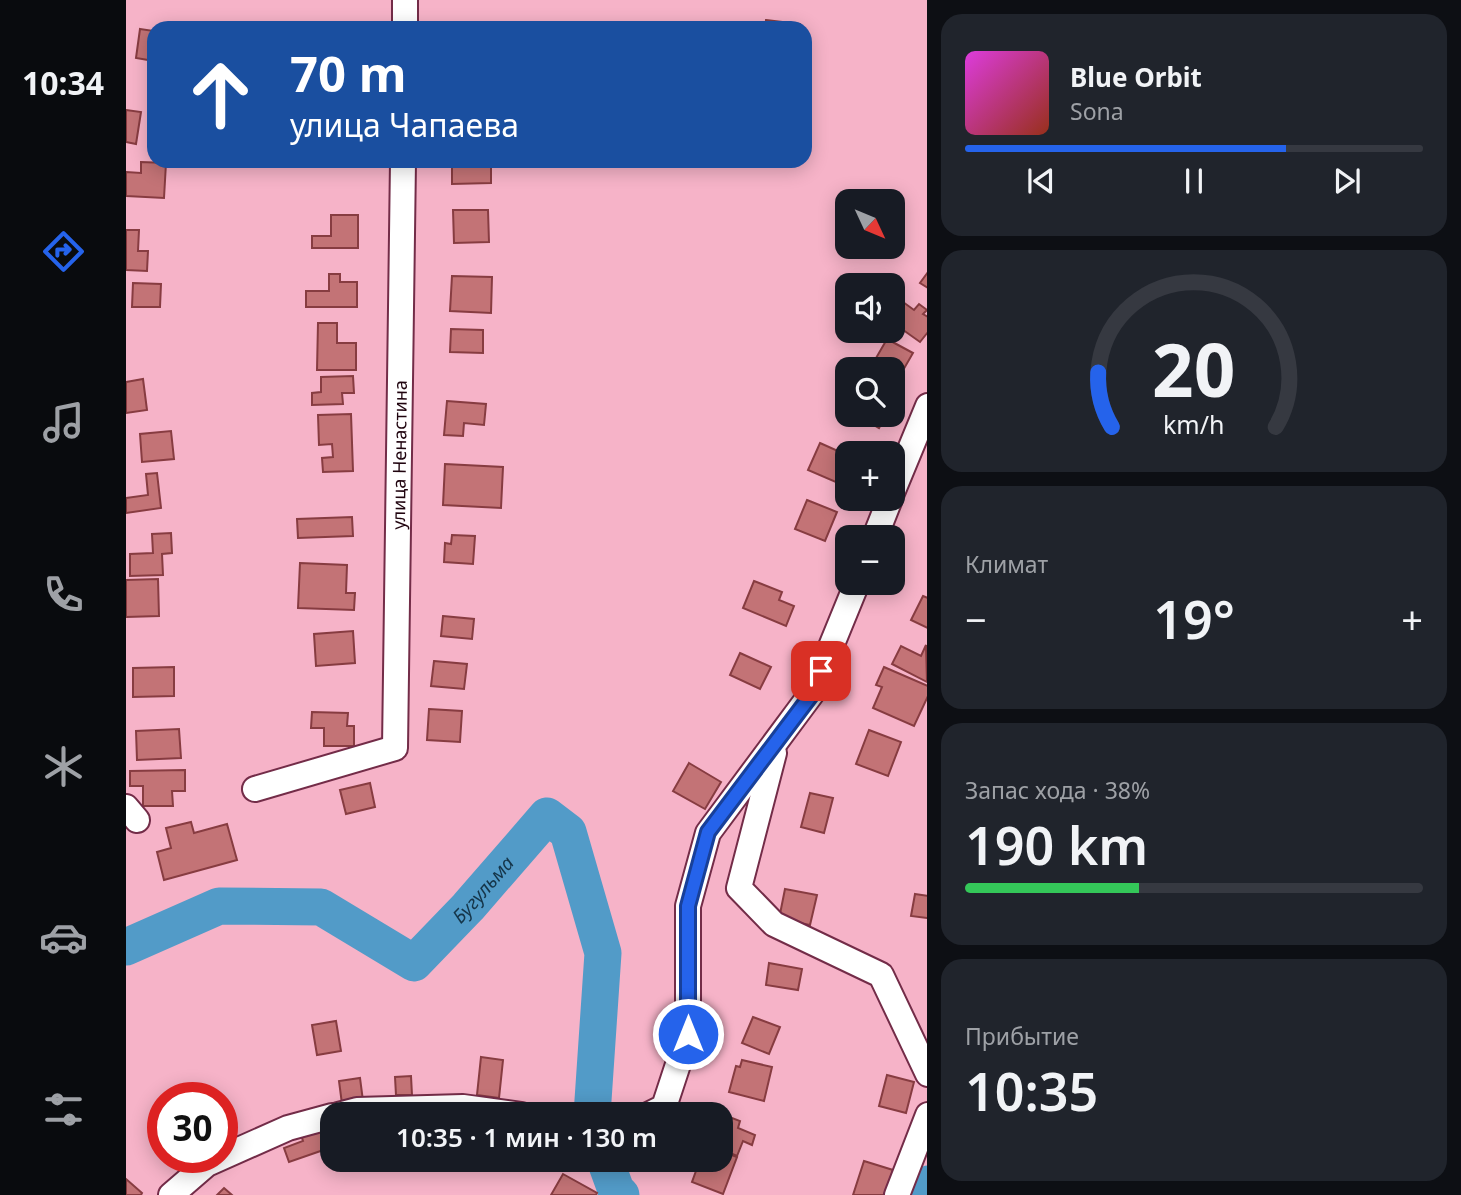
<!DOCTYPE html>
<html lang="ru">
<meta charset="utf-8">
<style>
:root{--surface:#171b24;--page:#20242c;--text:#f1f3f6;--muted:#9ea1a6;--line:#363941;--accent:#2563eb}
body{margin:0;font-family:"Noto Sans",sans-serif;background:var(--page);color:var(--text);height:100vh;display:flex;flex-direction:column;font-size:26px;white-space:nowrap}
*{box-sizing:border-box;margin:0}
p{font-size:23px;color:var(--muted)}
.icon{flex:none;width:38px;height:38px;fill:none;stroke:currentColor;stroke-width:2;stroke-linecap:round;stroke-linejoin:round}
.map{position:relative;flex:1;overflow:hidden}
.sheet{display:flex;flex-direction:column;gap:14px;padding:14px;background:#0d0f14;width:534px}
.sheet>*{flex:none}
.top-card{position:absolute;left:21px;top:21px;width:665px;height:147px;border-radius:21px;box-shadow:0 4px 18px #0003;background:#1a4fa0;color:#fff;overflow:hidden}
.needle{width:46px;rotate:134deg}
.tools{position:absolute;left:709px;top:189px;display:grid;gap:14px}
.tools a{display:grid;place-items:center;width:70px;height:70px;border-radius:14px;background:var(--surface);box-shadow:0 4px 18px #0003;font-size:35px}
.speed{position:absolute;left:21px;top:1082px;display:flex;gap:14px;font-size:35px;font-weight:700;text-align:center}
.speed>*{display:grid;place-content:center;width:91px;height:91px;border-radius:50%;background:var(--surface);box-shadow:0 4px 18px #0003;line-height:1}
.speed .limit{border:10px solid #d22;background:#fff;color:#111}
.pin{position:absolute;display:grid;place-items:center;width:60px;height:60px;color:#fff;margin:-30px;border-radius:14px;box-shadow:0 4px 10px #0006}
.me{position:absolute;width:77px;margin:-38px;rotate:0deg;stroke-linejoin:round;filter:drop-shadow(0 0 5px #0008)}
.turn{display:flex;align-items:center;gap:24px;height:147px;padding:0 28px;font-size:32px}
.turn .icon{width:91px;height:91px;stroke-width:2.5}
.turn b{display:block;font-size:49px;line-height:60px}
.big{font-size:52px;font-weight:600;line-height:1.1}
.sheet .widget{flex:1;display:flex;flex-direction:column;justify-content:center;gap:10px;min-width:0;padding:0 24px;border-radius:21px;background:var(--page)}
.sheet .dial{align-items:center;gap:0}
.dial svg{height:182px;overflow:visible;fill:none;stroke:var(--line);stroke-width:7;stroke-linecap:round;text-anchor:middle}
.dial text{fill:var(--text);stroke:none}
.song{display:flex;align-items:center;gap:21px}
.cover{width:84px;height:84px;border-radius:10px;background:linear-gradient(135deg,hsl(300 70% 55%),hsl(10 70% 35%))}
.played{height:7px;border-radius:4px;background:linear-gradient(90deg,var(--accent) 70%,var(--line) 70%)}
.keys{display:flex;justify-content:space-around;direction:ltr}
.heat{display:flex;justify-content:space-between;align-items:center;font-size:38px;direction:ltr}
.charge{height:10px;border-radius:5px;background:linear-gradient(90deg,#34c759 38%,var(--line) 0)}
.trip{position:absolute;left:194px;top:1102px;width:413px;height:70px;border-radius:21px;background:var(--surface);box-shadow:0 4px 18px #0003;font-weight:600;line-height:70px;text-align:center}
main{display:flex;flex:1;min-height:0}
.dock{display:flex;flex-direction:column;width:126px;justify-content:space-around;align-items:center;background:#090b0e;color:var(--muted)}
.dock .icon{width:49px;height:49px}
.dock .selected{color:var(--accent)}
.dock b{font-size:32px;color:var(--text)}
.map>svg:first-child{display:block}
</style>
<main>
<nav class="dock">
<b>10:34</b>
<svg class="icon selected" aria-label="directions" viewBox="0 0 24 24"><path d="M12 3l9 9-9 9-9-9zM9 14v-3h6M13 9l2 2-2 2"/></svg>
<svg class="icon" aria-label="music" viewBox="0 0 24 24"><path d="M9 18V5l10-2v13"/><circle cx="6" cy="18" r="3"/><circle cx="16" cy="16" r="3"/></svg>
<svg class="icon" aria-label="phone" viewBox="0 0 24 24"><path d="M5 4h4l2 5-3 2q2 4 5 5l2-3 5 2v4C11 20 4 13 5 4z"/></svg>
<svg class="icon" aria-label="climate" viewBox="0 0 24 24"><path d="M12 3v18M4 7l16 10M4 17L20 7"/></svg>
<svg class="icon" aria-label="car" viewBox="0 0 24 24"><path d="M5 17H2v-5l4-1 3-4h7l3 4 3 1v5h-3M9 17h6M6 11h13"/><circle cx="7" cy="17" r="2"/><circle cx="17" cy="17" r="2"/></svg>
<svg class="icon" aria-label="filters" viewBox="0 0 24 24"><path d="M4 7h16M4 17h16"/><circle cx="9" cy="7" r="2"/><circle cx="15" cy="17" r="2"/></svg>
</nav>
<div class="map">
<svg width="802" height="1195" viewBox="0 0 802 1195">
<rect width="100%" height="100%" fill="#f6b3c8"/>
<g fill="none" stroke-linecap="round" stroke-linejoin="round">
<g stroke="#529bc8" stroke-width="37">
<path id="s1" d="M0 947 93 906 195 907 288 963 342 907 421 816 442 832 477 953 466 1115"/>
<path d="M479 1160 490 1190 495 1195"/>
<path d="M794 1195 802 1184"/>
</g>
</g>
<g fill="#c37376" stroke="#873c41" stroke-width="2">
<path d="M640 20 674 24 673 28H639Z"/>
<path d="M14 29 28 31V61L10 58Z"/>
<path d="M0 110 15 112 10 144 0 142Z"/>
<path d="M326 161H365V183L326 184Z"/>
<path d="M15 162 40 163 38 198 0 196V172L15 173Z"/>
<path d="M327 210H362L363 242 328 243Z"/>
<path d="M205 215H232V248H186V236H205Z"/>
<path d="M0 230H13L12 251H22L21 271 0 270Z"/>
<path d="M802 272V288L794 283Z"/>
<path d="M203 274H214V282H231V307H180V291H203Z"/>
<path d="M326 276 366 277 365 313 324 311Z"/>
<path d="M7 283 35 284 34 307H6Z"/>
<path d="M777 302 788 310 793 304 801 310 797 314 802 317V332L794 342 766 322V317Z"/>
<path d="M192 323H211V343H230V370H191Z"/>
<path d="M325 329 357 330V353L324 352Z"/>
<path d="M761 339 787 353 772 379 766 376V369H755L746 365Z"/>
<path d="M227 376 228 393H216L217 404 186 405V393L195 392V377Z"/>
<path d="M17 379 21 410 0 413V382Z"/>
<path d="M321 401 360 404 358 425 338 423 337 436 318 435Z"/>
<path d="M225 414 227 471 197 472 196 458 207 457 206 444 193 445 192 415Z"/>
<path d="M731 415H760L753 428Z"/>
<path d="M45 431 48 459 16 462 14 434Z"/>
<path d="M694 443 721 455 719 462 721 481 719 486 682 470Z"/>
<path d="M319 464 377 467 375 508 317 505Z"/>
<path d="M31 473 35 508 0 513V498L22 495 20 474Z"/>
<path d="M681 500 711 512 699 541 669 529Z"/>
<path d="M226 517 227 536 172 538 171 519Z"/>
<path d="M45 533 46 553 36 554 37 575 4 576V554L27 553 26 534Z"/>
<path d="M326 535 349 536 347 564 318 562 319 543 325 544Z"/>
<path d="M174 563 221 565 220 593H229L228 610 172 608Z"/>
<path d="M32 579 33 616 0 617V580Z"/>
<path d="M628 581 656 592 653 600 668 606 660 626 617 608Z"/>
<path d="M797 596 802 598V628L785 620Z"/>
<path d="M317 616 348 619 346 639 315 636Z"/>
<path d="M227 631 229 663 190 666 188 634Z"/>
<path d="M800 645 801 682 766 664 775 646 795 656Z"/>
<path d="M614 653 645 667 634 689 604 675Z"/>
<path d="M308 661 341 664 338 689 305 686Z"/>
<path d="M48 667V696L7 697V668Z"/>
<path d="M758 667 802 686V696L788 726 747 708 756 687 750 685Z"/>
<path d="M303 709 336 711 334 742 301 740Z"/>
<path d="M186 712 222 713 221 726H228V746H198V728H185Z"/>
<path d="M53 729 55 758 11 760 10 731Z"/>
<path d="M743 730 775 742 762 776 730 764Z"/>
<path d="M563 763 595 782 579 809 547 791Z"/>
<path d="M59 770V791H46L47 806H17V786H4V771Z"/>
<path d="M244 783 249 807 220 814 214 790Z"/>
<path d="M684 793 707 798 698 833 675 827Z"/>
<path d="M65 822 68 833 101 824 111 860 38 880 31 852 45 848 40 828Z"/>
<path d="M659 889 691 895 684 925 653 919Z"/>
<path d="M789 894 802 896V918L785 916Z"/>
<path d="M643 963 676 969 672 990 640 985Z"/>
<path d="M627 1017 654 1027 643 1054 616 1043Z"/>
<path d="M210 1021 215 1051 191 1055 186 1025Z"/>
<path d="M355 1057 377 1060 373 1098 351 1095Z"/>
<path d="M616 1060 646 1067 638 1101 603 1092 610 1066 614 1067Z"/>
<path d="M761 1075 788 1082 780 1113 753 1106Z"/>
<path d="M285 1076 286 1095H270L269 1077Z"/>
<path d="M234 1078 237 1101 216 1104 213 1081Z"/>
<path d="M593 1113 614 1121 612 1128 629 1135 626 1145 617 1141 611 1156 595 1149Z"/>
<path d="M194 1126 198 1138 203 1136 206 1147 163 1162 158 1148 177 1141 174 1132Z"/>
<path d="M595 1151 611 1157 597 1194 566 1182 574 1160H595Z"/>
<path d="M738 1161 767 1170 759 1195H727Z"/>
<path d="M437 1174 471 1193 470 1195H425Z"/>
<path d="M0 1179 16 1193 15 1195H0Z"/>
<path d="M98 1188 106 1195H91Z"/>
</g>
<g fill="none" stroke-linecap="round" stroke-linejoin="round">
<defs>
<g id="minor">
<path d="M279 28V0"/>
<path d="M766 493 802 406"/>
<path d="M749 537 764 499"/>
<path d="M648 753 613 888 648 924 755 975 802 1074"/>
<path id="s2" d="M129 789 269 748 277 161"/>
<path d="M0 807 11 820"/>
<path d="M212 1115 231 1110 337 1107 396 1115"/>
<path d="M522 1115 538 1107 562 1034V906L582 833 686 693 731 583"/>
<path d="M45 1195 81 1164 162 1128 206 1116"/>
<path d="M771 1195 802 1115"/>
</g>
</defs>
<use href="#minor" stroke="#732c48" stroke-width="28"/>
<use href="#minor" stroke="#fff" stroke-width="24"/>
</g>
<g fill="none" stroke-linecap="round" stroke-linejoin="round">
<defs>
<path id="route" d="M562 1034V906L582 832 686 694 695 671"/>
</defs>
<use href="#route" stroke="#184099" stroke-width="18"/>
<use href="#route" stroke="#2563eb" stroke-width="12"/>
</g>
<g text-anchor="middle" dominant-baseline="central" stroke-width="5" stroke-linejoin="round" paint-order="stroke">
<g font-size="18" fill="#20040f" stroke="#fce1e9">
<text stroke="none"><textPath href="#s2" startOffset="439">улица Ненастина</textPath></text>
</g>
<g font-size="19" font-style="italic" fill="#153549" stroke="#fce1e9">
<text stroke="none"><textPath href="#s1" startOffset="413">Бугульма</textPath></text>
</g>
</g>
</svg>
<div class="tools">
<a><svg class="needle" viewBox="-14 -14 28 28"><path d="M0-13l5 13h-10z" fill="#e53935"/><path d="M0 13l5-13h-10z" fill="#9ea1a6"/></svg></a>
<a><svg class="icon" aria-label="sound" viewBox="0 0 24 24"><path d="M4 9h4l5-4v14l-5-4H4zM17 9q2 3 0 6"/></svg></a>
<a><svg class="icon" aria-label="search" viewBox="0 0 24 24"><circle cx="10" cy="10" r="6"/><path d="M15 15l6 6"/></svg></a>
<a>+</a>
<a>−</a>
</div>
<div class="speed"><div class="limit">30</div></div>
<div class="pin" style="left:695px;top:671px;background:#d93025"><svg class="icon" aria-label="arrive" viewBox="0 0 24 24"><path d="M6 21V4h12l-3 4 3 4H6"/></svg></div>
<svg class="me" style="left:562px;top:1034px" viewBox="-20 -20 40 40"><circle r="17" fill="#2563eb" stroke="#fff" stroke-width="3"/><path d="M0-11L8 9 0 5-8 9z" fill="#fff"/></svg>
<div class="trip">10:35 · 1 мин · 130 m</div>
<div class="top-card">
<div class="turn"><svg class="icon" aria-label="ahead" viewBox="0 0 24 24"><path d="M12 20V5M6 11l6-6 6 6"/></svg><div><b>70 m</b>улица Чапаева</div></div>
</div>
</div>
<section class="sheet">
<div class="widget">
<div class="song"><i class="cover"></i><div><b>Blue Orbit</b><p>Sona</p></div></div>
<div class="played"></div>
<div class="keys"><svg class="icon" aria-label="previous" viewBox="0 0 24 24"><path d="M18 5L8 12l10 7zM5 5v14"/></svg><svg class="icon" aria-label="pause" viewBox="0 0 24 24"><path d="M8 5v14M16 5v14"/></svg><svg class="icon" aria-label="next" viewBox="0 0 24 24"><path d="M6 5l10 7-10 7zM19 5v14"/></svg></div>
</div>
<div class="widget dial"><svg viewBox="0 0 100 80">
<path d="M14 69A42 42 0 1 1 86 69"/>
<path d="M14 69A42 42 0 0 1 8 45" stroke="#2563eb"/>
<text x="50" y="56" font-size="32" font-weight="700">20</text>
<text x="50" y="72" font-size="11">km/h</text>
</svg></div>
<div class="widget"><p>Климат</p>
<div class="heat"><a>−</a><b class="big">19°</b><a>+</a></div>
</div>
<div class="widget"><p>Запас хода · 38%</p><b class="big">190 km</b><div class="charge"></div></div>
<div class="widget"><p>Прибытие</p><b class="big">10:35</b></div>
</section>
</main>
